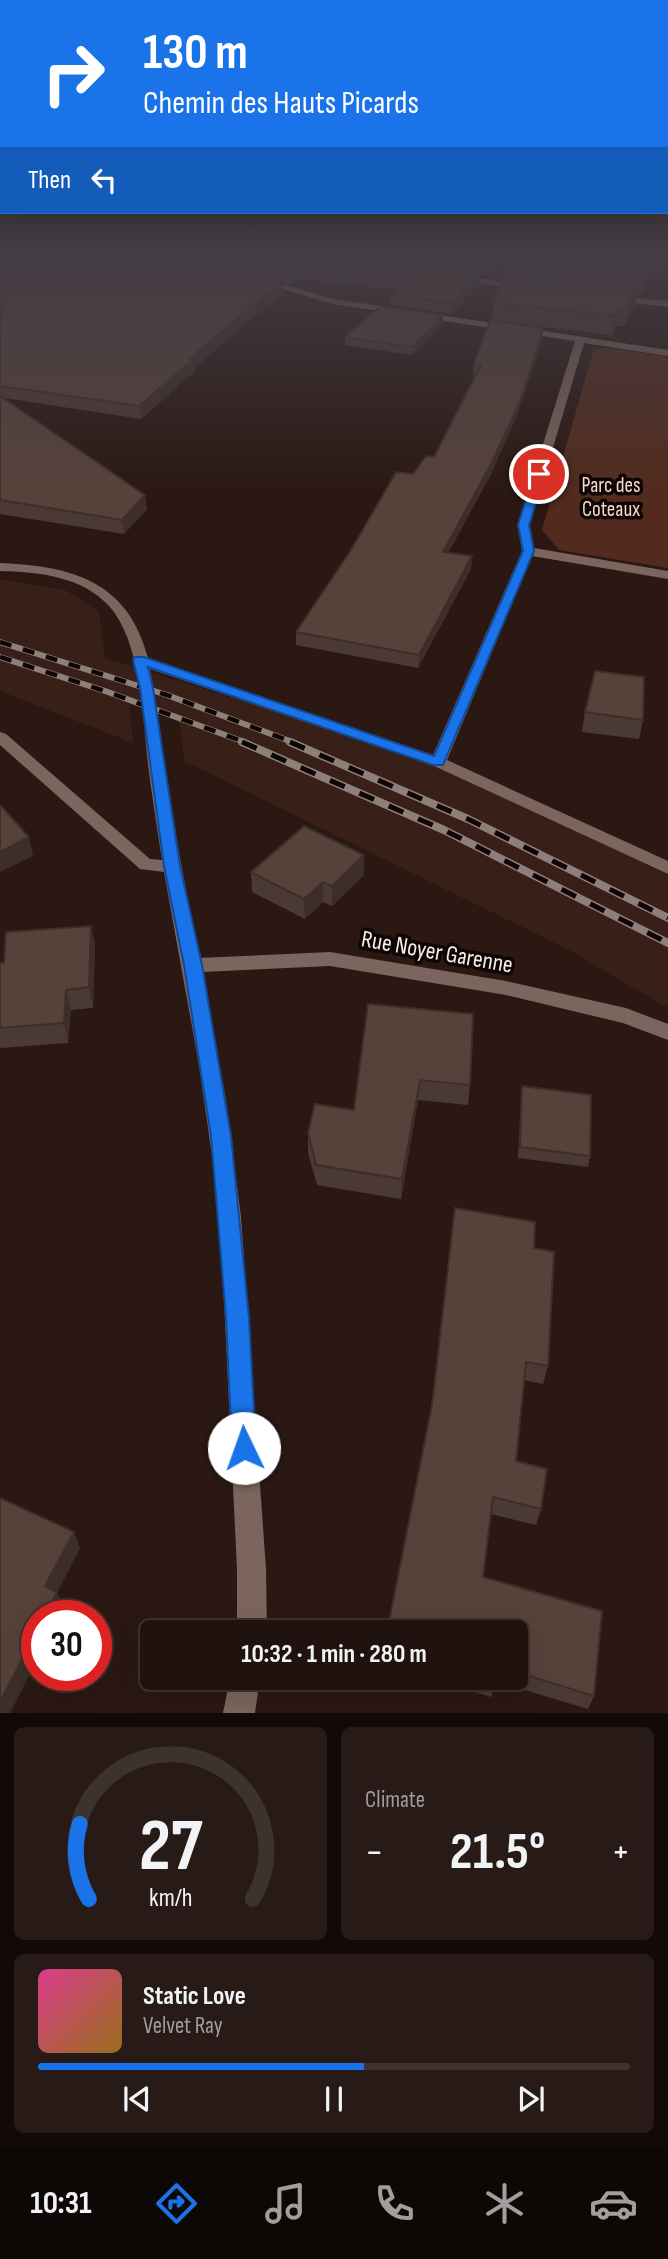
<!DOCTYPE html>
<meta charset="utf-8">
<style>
:root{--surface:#20120e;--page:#281b17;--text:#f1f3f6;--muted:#a29e9e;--line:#3d322e;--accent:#1a73e8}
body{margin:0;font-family:"Sofia Sans Condensed",sans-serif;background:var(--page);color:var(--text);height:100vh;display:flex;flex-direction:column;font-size:26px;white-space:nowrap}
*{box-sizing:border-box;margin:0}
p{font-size:23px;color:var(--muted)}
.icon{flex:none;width:38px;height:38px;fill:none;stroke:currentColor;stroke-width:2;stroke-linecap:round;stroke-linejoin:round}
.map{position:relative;height:1713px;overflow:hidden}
.drawer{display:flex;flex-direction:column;gap:14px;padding:14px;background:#120a08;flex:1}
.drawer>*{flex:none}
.banner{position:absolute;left:0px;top:0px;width:668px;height:214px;box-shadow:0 7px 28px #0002,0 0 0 2px var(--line);background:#1a73e8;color:#fff;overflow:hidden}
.speed{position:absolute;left:21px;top:1600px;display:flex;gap:14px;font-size:35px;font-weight:700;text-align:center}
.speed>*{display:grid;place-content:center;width:91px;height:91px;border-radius:50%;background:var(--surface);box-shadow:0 7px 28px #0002,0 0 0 2px var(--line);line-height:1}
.speed .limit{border:10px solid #d22;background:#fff;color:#111}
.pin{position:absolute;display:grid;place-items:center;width:60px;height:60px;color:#fff;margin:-30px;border:4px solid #fff;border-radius:50%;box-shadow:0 2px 7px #0007}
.me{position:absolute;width:77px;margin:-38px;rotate:357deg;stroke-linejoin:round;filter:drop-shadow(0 0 5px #0008)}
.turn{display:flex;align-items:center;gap:24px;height:147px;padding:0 28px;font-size:32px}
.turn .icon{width:91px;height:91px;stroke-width:2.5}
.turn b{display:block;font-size:49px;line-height:60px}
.then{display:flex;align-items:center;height:66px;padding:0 28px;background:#0003;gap:14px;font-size:26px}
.big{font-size:52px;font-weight:700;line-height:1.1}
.drawer .card{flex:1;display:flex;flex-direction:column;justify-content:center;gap:10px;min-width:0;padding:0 24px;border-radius:10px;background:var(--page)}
.drawer .dial{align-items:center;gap:0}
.dial svg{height:182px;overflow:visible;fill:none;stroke:var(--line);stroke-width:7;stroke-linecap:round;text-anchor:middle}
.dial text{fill:var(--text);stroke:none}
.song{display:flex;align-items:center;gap:21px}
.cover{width:84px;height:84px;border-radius:10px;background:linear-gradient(135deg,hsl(330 70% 55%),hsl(40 70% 35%))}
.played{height:7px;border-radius:4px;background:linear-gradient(90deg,var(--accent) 55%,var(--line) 55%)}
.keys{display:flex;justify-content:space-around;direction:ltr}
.heat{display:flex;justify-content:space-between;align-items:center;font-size:38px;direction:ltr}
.drawer .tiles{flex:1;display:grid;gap:14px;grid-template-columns:1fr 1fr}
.card:last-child{grid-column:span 2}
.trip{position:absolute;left:140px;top:1620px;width:388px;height:70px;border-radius:10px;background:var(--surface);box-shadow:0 7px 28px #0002,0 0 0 2px var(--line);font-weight:700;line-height:70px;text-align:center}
.tabs{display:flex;height:112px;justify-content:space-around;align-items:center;background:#0d0706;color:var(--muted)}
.tabs .icon{width:49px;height:49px}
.tabs .current{color:var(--accent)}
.tabs b{font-size:32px;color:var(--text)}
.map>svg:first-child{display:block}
</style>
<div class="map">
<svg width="668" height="1713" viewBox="0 0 668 1713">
<rect width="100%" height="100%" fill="#2b1813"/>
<path fill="#381f17" d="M0 579 65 590 99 611 105 658 438 762 668 875V1008L567 949 184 761 179 719 129 705 133 743 0 691Z"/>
<path fill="#532b1e" d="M608 348 668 357V568L559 550 542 530 594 349Z"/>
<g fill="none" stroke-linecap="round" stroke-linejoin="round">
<g fill="#7b655e" fill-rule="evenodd">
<path d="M456 275 524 285 528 288 524 291 459 279Z"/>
<path d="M262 278 334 299 668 350V356L584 343 530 525 534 548 668 571V579L532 556 447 760 668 861V874L432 765 150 669 179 853 199 958 330 952 506 981 626 1008 668 1024V1040L623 1023 506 995 330 966 202 972 226 1100 241 1217 266 1569 267 1633H237V1569L224 1299 215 1177 199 1065 164 872 140 869 0 745V732L6 734 150 859 162 860C157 828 152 796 148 764 143 718 141 641 109 606 82 576 38 572 0 571V563C72 566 128 581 148 658L433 755 522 551 518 525 575 341 333 304 259 282Z"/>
<path d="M612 296 668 301V307L615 301Z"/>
<path d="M230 1678H260L255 1713H223Z"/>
</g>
<defs>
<g id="rail-far1">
<path d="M0 642 167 695 295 743"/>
<path d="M0 657 105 691 247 743"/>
</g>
<g id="rail">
<path d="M242 742 444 830 668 943"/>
<path d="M290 742 468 819 668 918"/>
</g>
</defs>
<use href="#rail-far1" stroke="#8f7f7a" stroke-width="6"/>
<use href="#rail" stroke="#8f7f7a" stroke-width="8"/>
<use href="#rail-far1" stroke="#0d0604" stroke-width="4.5" stroke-dasharray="12" stroke-linecap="butt"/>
<use href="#rail" stroke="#0d0604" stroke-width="5" stroke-dasharray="16" stroke-linecap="butt"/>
</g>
<g fill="#4b3933">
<path d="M0 254H510L488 276 480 275 479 285 451 314 391 305V294L396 290 298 279 292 284 282 282 283 292 195 367V371L141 419 4 398 147 509 124 534 0 514Z"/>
<path d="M514 254H668V264H665L661 271 655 270 641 295H637L635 306 624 326H616L612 335 492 321 494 303 508 273 509 268Z"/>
<path d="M443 315V323L412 355 345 345V337Z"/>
<path d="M542 339 518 413 490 476 448 553 472 556 471 569 418 668 296 645V632L413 474 434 457 476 375H473L474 364Z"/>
<path d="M585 712 643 720 639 739 582 732Z"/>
<path d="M251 872 364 875 332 906 323 902 305 919 252 892Z"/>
<path d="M91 926 95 946 93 1008 71 1010 68 1043 0 1048V963H4Z"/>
<path d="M368 1004 470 1085 468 1105 418 1100 401 1199 317 1185 308 1153V1133L354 1110Z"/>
<path d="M522 1086 590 1156 588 1167 518 1158 521 1097Z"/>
<path d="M534 1248 548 1366 543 1384 524 1380 516 1461 541 1509 536 1525 491 1514 483 1577 594 1696 588 1709 495 1681 491 1697 430 1678H516V1633H388L389 1622Z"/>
</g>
<g fill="#3d2e29">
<path d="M500 254H510L488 276 489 265Z"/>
<path d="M666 254 665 264 661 271 663 260Z"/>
<path d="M656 259 655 270 641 295 643 284Z"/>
<path d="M298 268V279L292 284V273Z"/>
<path d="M480 274 479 285 451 314 452 303Z"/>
<path d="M282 281 283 292 195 367V371L141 419 139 406 190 358Z"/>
<path d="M638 289 635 306 624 326 627 308Z"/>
<path d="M619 308 616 326 612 335 615 316Z"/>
<path d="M443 315V323L412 355V347Z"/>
<path d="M543 328 542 339 518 413 490 476 442 564 443 552Z"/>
<path d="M145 495 147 509 124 534 122 520Z"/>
<path d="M472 556 471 569 418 668 419 655Z"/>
<path d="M29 837 33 856 0 872V852Z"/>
<path d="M364 855V875L332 906V886Z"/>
<path d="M323 882V902L305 919 304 899Z"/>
<path d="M91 926 95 946 93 1008 89 987Z"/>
<path d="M66 990 71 1010 68 1043 64 1023Z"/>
<path d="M420 1080 418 1100 401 1199 402 1179Z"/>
<path d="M74 1532 80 1548 57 1593 64 1607 60 1615H45V1586Z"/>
<path d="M37 1631V1660L10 1713H0V1702Z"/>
</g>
<g fill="#57423b" stroke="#3d2e29" stroke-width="2">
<path d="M0 254H184L282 281 190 358 194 359 139 406 0 386Z"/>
<path d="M219 254H327L423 265 480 274 452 303 391 294 407 280 298 268 292 273Z"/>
<path d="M399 254H500L489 265Z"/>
<path d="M514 254H666L663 260 656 259 643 284 509 268Z"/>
<path d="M505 273 638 289 627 308H619L615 316 494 303Z"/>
<path d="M381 306 443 315 412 347 345 337Z"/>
<path d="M490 320 543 328 520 402 491 464 443 552 472 556 419 655 296 632 351 550 396 472 413 474 426 456 434 457 481 365 474 364Z"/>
<path d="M0 396 145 495 122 520 0 500Z"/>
<path d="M595 671 644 677 643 720 585 712Z"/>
<path d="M0 805 29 837 0 852Z"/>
<path d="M304 826 364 855 332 886 323 882 304 899 251 872Z"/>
<path d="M91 926 89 987 66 990 64 1023 0 1028V963H4L6 932Z"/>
<path d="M368 1004 473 1014 470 1085 420 1080 402 1179 316 1165 308 1133 315 1104 354 1110Z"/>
<path d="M522 1086 591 1095 590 1156 520 1147Z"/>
<path d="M455 1208 535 1222 534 1248 554 1252 548 1366 526 1362 516 1461 547 1469 541 1509 493 1497 483 1577 602 1611 594 1696 516 1672V1633H400L401 1624 389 1622 432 1405Z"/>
<path d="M0 1498 74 1532 45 1586 57 1592 45 1615H37V1631L0 1702Z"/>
<path d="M478 1678H496L495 1684Z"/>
</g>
<linearGradient id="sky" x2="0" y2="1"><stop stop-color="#180d0a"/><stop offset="0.52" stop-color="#443d44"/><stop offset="1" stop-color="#443d44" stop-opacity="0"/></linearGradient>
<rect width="668" height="493" fill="url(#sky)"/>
<path fill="#1a73e8" stroke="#114b97" stroke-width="2" d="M539 471 545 474 529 525 534 551 443 765H433L148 667 153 688 180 866 202 965 231 1136 249 1318 256 1448 252 1457 244 1460 235 1457 232 1448 226 1318 211 1136 184 965 164 866 140 688 133 660 135 657H144L434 756 523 551 518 525 534 474Z"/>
<g text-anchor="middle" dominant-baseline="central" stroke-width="7" stroke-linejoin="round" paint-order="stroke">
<g font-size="21" fill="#f8d8cd" stroke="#0d0604">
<text x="611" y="485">Parc des<tspan x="611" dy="24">Coteaux</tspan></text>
</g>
<g font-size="24" fill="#fbeeea" stroke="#0d0604">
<text transform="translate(437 952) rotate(10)">Rue Noyer Garenne</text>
</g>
</g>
</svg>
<div class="speed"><div class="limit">30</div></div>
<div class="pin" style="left:539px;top:474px;background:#d93025"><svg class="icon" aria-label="arrive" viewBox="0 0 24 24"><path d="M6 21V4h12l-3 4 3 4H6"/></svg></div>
<svg class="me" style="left:244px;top:1448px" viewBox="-20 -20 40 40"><circle r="19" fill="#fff"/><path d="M0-13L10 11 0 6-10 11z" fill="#1a73e8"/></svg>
<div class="trip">10:32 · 1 min · 280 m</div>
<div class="banner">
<div class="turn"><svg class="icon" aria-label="right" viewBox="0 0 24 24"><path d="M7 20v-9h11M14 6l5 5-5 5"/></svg><div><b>130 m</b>Chemin des Hauts Picards</div></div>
<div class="then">Then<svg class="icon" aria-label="left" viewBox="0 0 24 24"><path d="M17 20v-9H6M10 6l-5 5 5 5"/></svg></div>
</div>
</div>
<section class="drawer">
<div class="tiles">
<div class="card dial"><svg viewBox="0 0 100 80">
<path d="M14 69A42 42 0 1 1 86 69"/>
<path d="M14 69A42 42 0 0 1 10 36" stroke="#1a73e8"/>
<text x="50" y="56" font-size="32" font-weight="700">27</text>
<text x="50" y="72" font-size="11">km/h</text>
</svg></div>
<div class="card"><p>Climate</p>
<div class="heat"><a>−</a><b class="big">21.5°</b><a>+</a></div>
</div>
<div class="card">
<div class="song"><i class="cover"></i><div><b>Static Love</b><p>Velvet Ray</p></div></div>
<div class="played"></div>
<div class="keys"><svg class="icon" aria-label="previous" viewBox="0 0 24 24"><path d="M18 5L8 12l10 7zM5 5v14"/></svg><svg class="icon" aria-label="pause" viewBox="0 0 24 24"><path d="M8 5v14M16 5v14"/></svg><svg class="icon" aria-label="next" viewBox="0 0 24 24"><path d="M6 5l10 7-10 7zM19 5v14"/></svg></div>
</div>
</div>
</section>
<nav class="tabs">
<b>10:31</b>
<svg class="icon current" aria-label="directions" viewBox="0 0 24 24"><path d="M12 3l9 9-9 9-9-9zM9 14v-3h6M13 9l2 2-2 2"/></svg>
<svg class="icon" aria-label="music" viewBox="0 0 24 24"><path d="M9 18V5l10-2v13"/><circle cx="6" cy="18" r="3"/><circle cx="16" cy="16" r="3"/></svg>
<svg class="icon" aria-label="phone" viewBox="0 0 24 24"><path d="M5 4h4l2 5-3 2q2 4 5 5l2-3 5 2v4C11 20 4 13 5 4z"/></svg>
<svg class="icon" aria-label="climate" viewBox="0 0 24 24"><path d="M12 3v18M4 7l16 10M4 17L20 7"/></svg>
<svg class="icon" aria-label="car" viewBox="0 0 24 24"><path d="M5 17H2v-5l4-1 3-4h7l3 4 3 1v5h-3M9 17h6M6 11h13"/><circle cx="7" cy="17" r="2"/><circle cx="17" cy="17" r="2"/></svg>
</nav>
